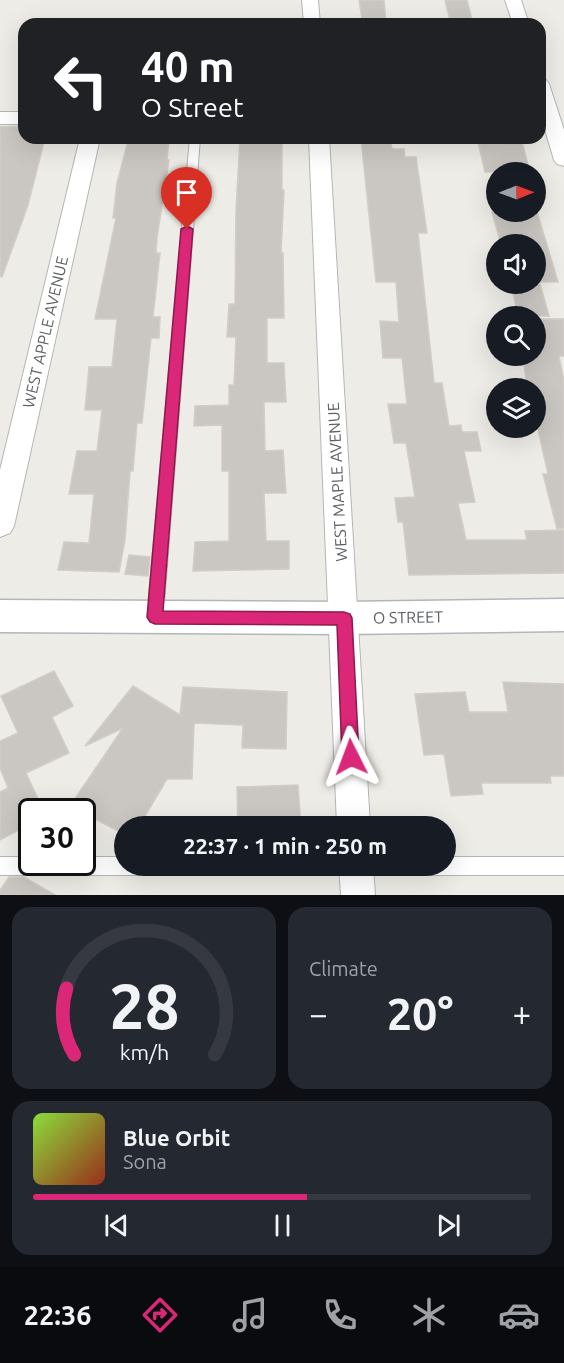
<!DOCTYPE html>
<meta charset="utf-8">
<style>
:root{--surface:#171b24;--page:#242831;--text:#f1f3f6;--muted:#9ea1a6;--line:#363941;--accent:#db2777}
body{margin:0;font-family:Ubuntu,sans-serif;background:var(--page);color:var(--text);height:100vh;display:flex;flex-direction:column;font-size:22px;white-space:nowrap}
*{box-sizing:border-box;margin:0}
p{font-size:20px;color:var(--muted)}
.icon{flex:none;width:33px;height:33px;fill:none;stroke:currentColor;stroke-width:2;stroke-linecap:round;stroke-linejoin:round}
.map{position:relative;height:895px;overflow:hidden}
.sheet{display:flex;flex-direction:column;gap:12px;padding:12px;background:#0d0f14;flex:1}
.sheet>*{flex:none}
.hud{position:absolute;left:18px;top:18px;width:528px;height:126px;border-radius:18px;box-shadow:0 6px 24px #0002;background:#202124;color:#fff;overflow:hidden}
.needle{width:39px;rotate:89deg}
.controls{position:absolute;left:486px;top:162px;display:grid;gap:12px}
.controls a{display:grid;place-items:center;width:60px;height:60px;border-radius:50%;background:var(--surface);box-shadow:0 6px 24px #0002;font-size:30px}
.speed{position:absolute;left:18px;top:798px;display:flex;gap:12px;font-size:30px;font-weight:700;text-align:center}
.speed>*{display:grid;place-content:center;width:78px;height:78px;border-radius:50%;background:var(--surface);box-shadow:0 6px 24px #0002;line-height:1}
.speed .limit{border:3px solid #111;border-radius:9px;background:#fff;color:#111}
.pin{position:absolute;display:grid;place-items:center;width:51px;height:51px;color:#fff;margin:-62px -26px;border-radius:50% 50% 50% 0;rotate:-45deg;box-shadow:0 0 6px #0007}
.pin .icon{rotate:45deg}
.me{position:absolute;width:66px;margin:-33px;rotate:357deg;stroke-linejoin:round;filter:drop-shadow(0 0 4px #0008)}
.turn{display:flex;align-items:center;gap:21px;height:126px;padding:0 24px;font-size:27px}
.turn .icon{width:78px;height:78px;stroke-width:2.5}
.turn b{display:block;font-size:42px;line-height:51px}
.big{font-size:45px;font-weight:600;line-height:1.1}
.sheet .widget{flex:1;display:flex;flex-direction:column;justify-content:center;gap:9px;min-width:0;padding:0 21px;border-radius:18px;background:var(--page)}
.sheet .dial{align-items:center;gap:0}
.dial svg{height:156px;overflow:visible;fill:none;stroke:var(--line);stroke-width:7;stroke-linecap:round;text-anchor:middle}
.dial text{fill:var(--text);stroke:none}
.song{display:flex;align-items:center;gap:18px}
.cover{width:72px;height:72px;border-radius:9px;background:linear-gradient(135deg,hsl(90 70% 55%),hsl(10 70% 35%))}
.played{height:6px;border-radius:3px;background:linear-gradient(90deg,var(--accent) 55%,var(--line) 55%)}
.keys{display:flex;justify-content:space-around;direction:ltr}
.heat{display:flex;justify-content:space-between;align-items:center;font-size:33px;direction:ltr}
.sheet .tiles{flex:1;display:grid;gap:12px;grid-template-columns:1fr 1fr}
.widget:last-child{grid-column:span 2}
.trip{position:absolute;left:114px;top:816px;width:342px;height:60px;border-radius:30px;background:var(--surface);box-shadow:0 6px 24px #0002;font-weight:600;line-height:60px;text-align:center}
.tabs{display:flex;height:96px;justify-content:space-around;align-items:center;background:#090b0e;color:var(--muted)}
.tabs .icon{width:42px;height:42px}
.tabs .active{color:var(--accent)}
.tabs b{font-size:27px;color:var(--text)}
.map>svg:first-child{display:block}
</style>
<div class="map">
<svg width="564" height="895" viewBox="0 0 564 895">
<rect width="100%" height="100%" fill="#eeece6"/>
<g fill="#cac7c2" stroke="#d2cdc5" stroke-width="1.5">
<path d="M359 0H384L386 24H363Z"/>
<path d="M445 0H467L473 24H451Z"/>
<path d="M24 126V138H45L28 205 2 277 0 276V127Z"/>
<path d="M129 138H169L167 160H169L157 238 156 253H160L153 317H160L159 338H151L142 423H137L133 471H130L125 540 119 572 58 570 64 542 89 543 94 494H69L77 451H97L102 410H85L89 367H112L117 319H95L116 218H113L117 183Z"/>
<path d="M240 138H282V190H284L281 253H283L284 318H267V363H284L286 402H264L265 451 283 450 286 493H264L266 541H289V569L193 571 195 542 229 541V471H222V425L194 426 195 406 229 405V385H234L236 337H227L229 304H235L236 211Z"/>
<path d="M361 138H390L392 149H404L405 157H416L427 233H418L434 383H442L449 426 461 425 462 432H477L481 451H464L475 502 458 503 466 540H527L525 531 564 530V573L409 575 403 522H398L395 498 415 497 406 443H394L388 404H407L402 358H383L380 321 399 322 396 282H376Z"/>
<path d="M477 138H521L530 172H485Z"/>
<path d="M492 212H537L558 282H536V244H501Z"/>
<path d="M511 284H540L549 316H518Z"/>
<path d="M536 319H564V356H559L564 381V528L557 529 543 474H548L536 420V388H527L523 356H536Z"/>
<path d="M129 555 150 557 148 576 125 574Z"/>
<path d="M54 671 73 706 52 717 69 753 26 773 44 812H32V823L0 840V792L8 788 0 768V741L18 733 1 696Z"/>
<path d="M503 682 564 684V776H550L551 783H481L483 794 451 796 444 754 424 755 415 694 465 692 469 712H508Z"/>
<path d="M133 686 180 715 183 687 287 692 286 749 242 748 243 725 194 723 192 779H167L139 826H124V834L70 806 123 728 85 746Z"/>
<path d="M298 785 301 826H238L237 787Z"/>
<path d="M9 877H24L55 895H0V890Z"/>
</g>
<g fill="none" stroke-linecap="round" stroke-linejoin="round">
<defs>
<g id="service">
<path d="M190 138H200L163 617 160 622 155 623 150 622 147 617Z"/>
<path d="M0 857H32V862H82V857H124V866H446V857H564V875H0Z"/>
</g>
<g id="minor">
<path d="M302 0H318L320 24H304Z"/>
<path d="M505 0H521L529 24H513Z"/>
<path d="M540 79 546 80 549 84 564 130V166L557 164 554 160 540 113Z"/>
<rect x="0" y="112" width="24" height="12"/>
<path d="M80 138H100L14 526 10 533 0 537V470Z"/>
<path d="M309 138H329L370 826H337Z"/>
<path d="M339 866H373L375 895H341Z"/>
</g>
<path id="tertiary" d="M564 599V631L344 634 0 632V600L344 602Z"/>
</defs>
<use href="#service" stroke="#b3b6b9" stroke-width="2"/>
<use href="#minor" stroke="#b3b6b9" stroke-width="2"/>
<use href="#tertiary" stroke="#b3b6b9" stroke-width="3"/>
<use href="#service" fill="#fff" fill-rule="evenodd"/>
<use href="#minor" fill="#fff" fill-rule="evenodd"/>
<use href="#tertiary" fill="#fff" fill-rule="evenodd"/>
</g>
<path fill="#db2777" stroke="#8e194d" stroke-width="1.5" d="M187 226 193 229 163 611 344 612 350 614 352 618 359 757 357 763 351 765 345 763 342 757 337 625 155 624 150 622 147 617 181 229Z"/>
<g text-anchor="middle" dominant-baseline="central" stroke-width="4.5" stroke-linejoin="round" paint-order="stroke">
<g font-size="16" fill="#5d6164" stroke="#fff">
<text transform="translate(45 332) rotate(-77)">WEST APPLE AVENUE</text>
<text transform="translate(337 482) rotate(-93)">WEST MAPLE AVENUE</text>
<text transform="translate(408 617) rotate(-1)">O STREET</text>
</g>
</g>
</svg>
<div class="controls">
<a><svg class="needle" viewBox="-14 -14 28 28"><path d="M0-13l5 13h-10z" fill="#e53935"/><path d="M0 13l5-13h-10z" fill="#9ea1a6"/></svg></a>
<a><svg class="icon" aria-label="sound" viewBox="0 0 24 24"><path d="M4 9h4l5-4v14l-5-4H4zM17 9q2 3 0 6"/></svg></a>
<a><svg class="icon" aria-label="search" viewBox="0 0 24 24"><circle cx="10" cy="10" r="6"/><path d="M15 15l6 6"/></svg></a>
<a><svg class="icon" aria-label="layers" viewBox="0 0 24 24"><path d="M12 4l9 5-9 5-9-5zM3 14l9 5 9-5"/></svg></a>
</div>
<div class="speed"><div class="limit">30</div></div>
<div class="pin" style="left:187px;top:229px;background:#d93025"><svg class="icon" aria-label="arrive" viewBox="0 0 24 24"><path d="M6 21V4h12l-3 4 3 4H6"/></svg></div>
<svg class="me" style="left:351px;top:757px" viewBox="-20 -20 40 40"><path d="M0-17L14 15 0 8-14 15z" fill="#db2777" stroke="#fff" stroke-width="4"/></svg>
<div class="trip">22:37 · 1 min · 250 m</div>
<div class="hud">
<div class="turn"><svg class="icon" aria-label="left" viewBox="0 0 24 24"><path d="M17 20v-9H6M10 6l-5 5 5 5"/></svg><div><b>40 m</b>O Street</div></div>
</div>
</div>
<section class="sheet">
<div class="tiles">
<div class="widget dial"><svg viewBox="0 0 100 80">
<path d="M14 69A42 42 0 1 1 86 69"/>
<path d="M14 69A42 42 0 0 1 10 35" stroke="#db2777"/>
<text x="50" y="56" font-size="32" font-weight="700">28</text>
<text x="50" y="72" font-size="11">km/h</text>
</svg></div>
<div class="widget"><p>Climate</p>
<div class="heat"><a>−</a><b class="big">20°</b><a>+</a></div>
</div>
<div class="widget">
<div class="song"><i class="cover"></i><div><b>Blue Orbit</b><p>Sona</p></div></div>
<div class="played"></div>
<div class="keys"><svg class="icon" aria-label="previous" viewBox="0 0 24 24"><path d="M18 5L8 12l10 7zM5 5v14"/></svg><svg class="icon" aria-label="pause" viewBox="0 0 24 24"><path d="M8 5v14M16 5v14"/></svg><svg class="icon" aria-label="next" viewBox="0 0 24 24"><path d="M6 5l10 7-10 7zM19 5v14"/></svg></div>
</div>
</div>
</section>
<nav class="tabs">
<b>22:36</b>
<svg class="icon active" aria-label="directions" viewBox="0 0 24 24"><path d="M12 3l9 9-9 9-9-9zM9 14v-3h6M13 9l2 2-2 2"/></svg>
<svg class="icon" aria-label="music" viewBox="0 0 24 24"><path d="M9 18V5l10-2v13"/><circle cx="6" cy="18" r="3"/><circle cx="16" cy="16" r="3"/></svg>
<svg class="icon" aria-label="phone" viewBox="0 0 24 24"><path d="M5 4h4l2 5-3 2q2 4 5 5l2-3 5 2v4C11 20 4 13 5 4z"/></svg>
<svg class="icon" aria-label="climate" viewBox="0 0 24 24"><path d="M12 3v18M4 7l16 10M4 17L20 7"/></svg>
<svg class="icon" aria-label="car" viewBox="0 0 24 24"><path d="M5 17H2v-5l4-1 3-4h7l3 4 3 1v5h-3M9 17h6M6 11h13"/><circle cx="7" cy="17" r="2"/><circle cx="17" cy="17" r="2"/></svg>
</nav>
